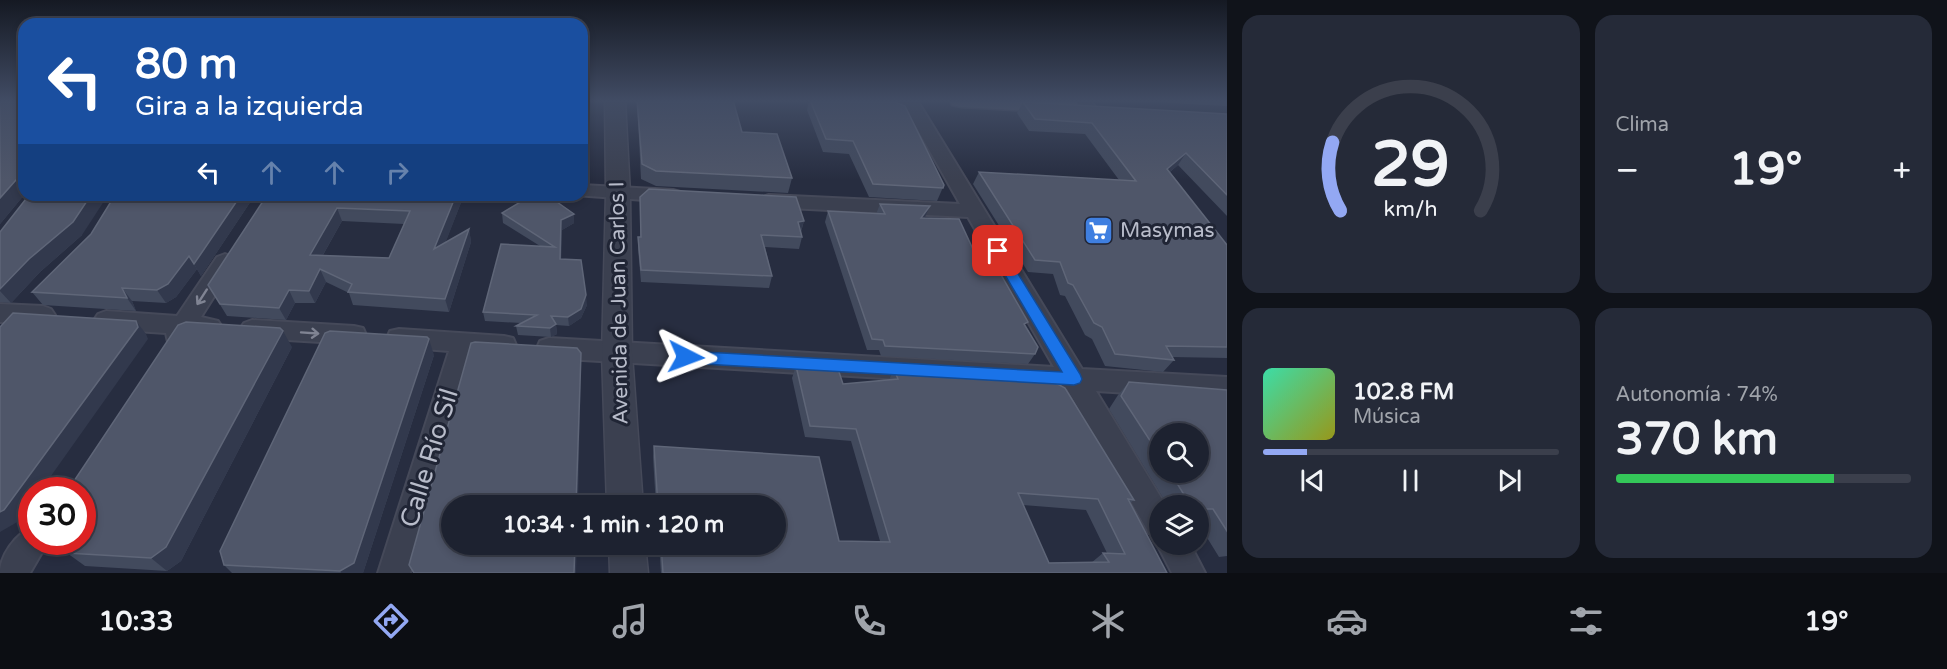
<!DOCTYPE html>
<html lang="es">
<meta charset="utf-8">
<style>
:root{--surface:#1d2230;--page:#252a38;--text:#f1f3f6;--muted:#a0a4ab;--line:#3b3f4c;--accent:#93a8f3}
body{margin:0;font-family:"Varela Round",sans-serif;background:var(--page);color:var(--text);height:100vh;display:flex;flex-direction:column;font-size:22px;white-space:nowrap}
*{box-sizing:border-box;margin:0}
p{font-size:20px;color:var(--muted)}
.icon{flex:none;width:33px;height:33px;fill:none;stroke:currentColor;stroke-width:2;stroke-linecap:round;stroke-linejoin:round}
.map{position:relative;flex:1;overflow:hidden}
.details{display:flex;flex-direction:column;gap:15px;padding:15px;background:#10131a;width:720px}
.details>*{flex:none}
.top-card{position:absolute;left:18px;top:18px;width:570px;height:183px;border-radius:18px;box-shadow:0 3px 9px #0003,0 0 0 2px var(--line);background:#1a4fa0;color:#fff;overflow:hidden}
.tools{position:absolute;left:1149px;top:423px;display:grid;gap:12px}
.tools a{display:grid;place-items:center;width:60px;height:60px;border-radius:50%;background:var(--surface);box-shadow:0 3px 9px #0003,0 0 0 2px var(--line);font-size:30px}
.speed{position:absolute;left:18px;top:477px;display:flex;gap:12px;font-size:30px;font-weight:700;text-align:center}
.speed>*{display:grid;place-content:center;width:78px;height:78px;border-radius:50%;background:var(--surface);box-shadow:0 3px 9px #0003,0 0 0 2px var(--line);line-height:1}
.speed .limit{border:9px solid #d22;background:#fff;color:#111}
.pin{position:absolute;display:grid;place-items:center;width:51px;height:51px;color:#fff;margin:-26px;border-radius:12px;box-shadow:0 3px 9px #0006}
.me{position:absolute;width:66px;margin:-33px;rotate:93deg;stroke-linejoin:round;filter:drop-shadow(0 0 4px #0008)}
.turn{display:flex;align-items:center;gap:21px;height:126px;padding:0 18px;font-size:27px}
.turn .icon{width:78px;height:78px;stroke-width:2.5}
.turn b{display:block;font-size:42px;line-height:51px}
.lanes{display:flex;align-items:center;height:57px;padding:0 18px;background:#0003;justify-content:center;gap:30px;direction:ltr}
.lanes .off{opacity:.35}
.big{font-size:45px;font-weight:700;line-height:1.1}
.details .tile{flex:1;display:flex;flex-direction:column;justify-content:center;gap:9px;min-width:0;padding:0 21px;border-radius:18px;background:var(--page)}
.details .dial{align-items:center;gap:0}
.dial svg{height:156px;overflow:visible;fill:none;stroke:var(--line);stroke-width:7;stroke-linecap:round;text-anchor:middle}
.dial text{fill:var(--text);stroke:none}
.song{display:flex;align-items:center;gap:18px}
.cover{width:72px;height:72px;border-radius:9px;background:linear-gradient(135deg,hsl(160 70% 55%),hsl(60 70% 35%))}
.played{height:6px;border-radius:3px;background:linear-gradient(90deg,var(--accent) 15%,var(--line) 15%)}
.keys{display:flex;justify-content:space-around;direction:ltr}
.heat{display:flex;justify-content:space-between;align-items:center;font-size:33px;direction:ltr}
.charge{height:9px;border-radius:4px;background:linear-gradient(90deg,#34c759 74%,var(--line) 0)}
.details .tiles{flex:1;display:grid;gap:15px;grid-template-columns:repeat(2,1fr)}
.trip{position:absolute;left:441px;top:495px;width:345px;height:60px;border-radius:30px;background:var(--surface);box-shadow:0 3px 9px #0003,0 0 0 2px var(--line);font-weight:700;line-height:60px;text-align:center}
.tabs{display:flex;height:96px;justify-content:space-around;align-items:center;background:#0c0e13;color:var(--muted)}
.tabs .icon{width:42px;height:42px}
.tabs .active{color:var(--accent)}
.tabs b{font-size:27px;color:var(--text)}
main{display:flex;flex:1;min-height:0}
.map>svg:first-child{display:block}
</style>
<main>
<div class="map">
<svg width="1227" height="573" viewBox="0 0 1227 573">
<rect width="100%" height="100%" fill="#272d40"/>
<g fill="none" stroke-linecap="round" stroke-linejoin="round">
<defs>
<g id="minor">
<path d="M901 100H917L1082 369 1227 377V399L1096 391 1166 506H1160V537L1149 533 1067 389 549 358 540 355 537 348 540 341 549 338 1054 367 968 217 769 207 762 205 759 201 762 197 769 195 960 204Z"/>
<path d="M1073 100H1090L1096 108 1094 112H1082Z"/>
<path d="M582 185 673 190 680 192 683 196 680 200 673 202 575 195H582Z"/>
<path d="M225 254 233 257 236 262 201 317 218 321 222 327 218 333 210 336 190 335C184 344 179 345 168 342L166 333 106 329 98 326 94 320 98 314 106 311 177 316 217 257Z"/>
<path d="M0 304 43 306 51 309 55 315 51 321 43 324 0 322Z"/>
<path d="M252 320 354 326 363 328 366 335 363 342 354 344 252 338 244 335 240 329 244 323Z"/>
<path d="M399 329 504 336 513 338 516 345 513 352 504 354 473 352 410 573H378L449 351 399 347 390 345 387 338 390 331Z"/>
<path d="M32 528V542H48L30 573H0C0 556 15 534 32 528Z"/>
<path d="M1160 537V544H1190L1205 573H1172L1157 544Z"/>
</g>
<g id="tertiary">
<path d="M605 100H625L630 193 632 354 643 506H607L602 354 606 193Z"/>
<path d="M609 544H645L648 573H610Z"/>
</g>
<path id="primary" d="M949 100H1071L1076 101 1079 106 1076 111 1067 113 961 107 952 105Z"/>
</defs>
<use href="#minor" stroke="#454959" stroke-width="4"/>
<use href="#tertiary" stroke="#454959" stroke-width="3"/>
<use href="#primary" stroke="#454959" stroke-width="3"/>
<use href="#minor" fill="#3b4050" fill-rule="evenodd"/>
<use href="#tertiary" fill="#3b4050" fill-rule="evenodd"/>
<use href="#primary" fill="#595f6f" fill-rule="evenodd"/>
</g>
<g fill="#424a5d" fill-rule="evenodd">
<path d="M24 100V195L0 224V102Z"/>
<path d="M637 100H733L742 132 792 178 788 193 656 186 641 179Z"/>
<path d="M809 100H840L944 185 937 201 869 197 849 154 823 152 807 110Z"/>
<path d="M1113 100H1227V106Z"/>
<path d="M1023 102 1227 114V216L1178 165 1170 172 1227 245V358L1172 357 1174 360 1163 372 1105 366 1092 339 1085 335 1065 296 1060 295 1053 274 1028 272 973 184 979 172 1119 180 1085 134 1029 131 1017 113Z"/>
<path d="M255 195 201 276 197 269 176 297 166 303 132 301 136 311 43 305 32 292 91 234Z"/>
<path d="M267 195H464L445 243 469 229 471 242 449 312 353 305 349 293 326 282 315 303H295L286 320 227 316 208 285ZM342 221 404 224 389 258 323 255Z"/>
<path d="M640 197 804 221 801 232 802 237 799 249 765 247 772 276 769 288 641 282 638 249V237H640Z"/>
<path d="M880 204 924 218 978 260 1025 326 1035 354 1028 364 881 356 879 350H867L825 222 828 211 876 214Z"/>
<path d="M502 213 574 223 562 230 561 259 587 305 581 318 569 326 556 325 557 334 551 337 518 335 516 326 521 323 485 321 483 312 540 246 503 223Z"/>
<path d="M0 232 82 235 40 272 11 303 0 302Z"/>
<path d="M292 347 181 561 167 571 85 566 67 553Z"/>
<path d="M434 355 363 573H232L224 565Z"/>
<path d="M796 366 838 369 843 384 889 380 894 369 1047 378 1065 388 1134 500 1130 503 1167 573H661L659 544H776V506H656L653 457 654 446 819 457 839 541H880L851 441 805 437 792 378ZM1023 505 1086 510 1107 553H1103L1091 563H1049Z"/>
<path d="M1129 382 1227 390V556L1219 557 1198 523V506H1168L1109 409 1118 395ZM1160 434 1198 472H1160Z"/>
</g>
<g fill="#32394d">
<path d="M583 100V171L582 172V159Z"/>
<path d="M1186 153 1178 165 1159 181 1167 169Z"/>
<path d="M16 180 24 190V195L0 224V198Z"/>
<path d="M91 195H108L82 235 40 272 11 303 0 291V289Z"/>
<path d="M241 195H255L201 276 194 264Z"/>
<path d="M456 195H464L438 262 434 249Z"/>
<path d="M930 206 925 217 917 229 921 218Z"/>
<path d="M337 208 342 221 316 267 310 255Z"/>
<path d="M574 214V223L562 230 561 268V220Z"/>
<path d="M804 221 800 233 798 222Z"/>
<path d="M469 229 471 242 449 312 445 299Z"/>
<path d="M189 256 197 269 176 297 166 303 157 290Z"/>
<path d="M320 269 326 282 315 303 309 291Z"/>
<path d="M122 288 132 301 136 311 127 298Z"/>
<path d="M289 290 295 303 286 320 279 308Z"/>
<path d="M586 295 587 305 581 318 569 326 568 317Z"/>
<path d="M136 321 146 334 148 339 41 490H32V504L19 521 0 532V512Z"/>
<path d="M556 324 557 334 551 337 550 328Z"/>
<path d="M283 331 292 347 181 561 167 571 151 558Z"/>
<path d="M429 339 434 355 363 573H341L340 571Z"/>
<path d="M581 353V368L578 506H576Z"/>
<path d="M575 544H577L576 573H574Z"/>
</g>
<g fill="#4f5669" stroke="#5f6678" stroke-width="1.5" fill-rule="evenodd">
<path d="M2 100H24V180H16L0 198V102Z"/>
<path d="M582 100H583L582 159Z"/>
<path d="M637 100H733L742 132 777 134 792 178 656 171 642 164Z"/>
<path d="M810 100H840L895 102 905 106 944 185 943 188 873 184 853 141 826 139Z"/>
<path d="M1023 102 1227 114V195L1186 153 1167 169 1227 245V347L1166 346 1174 360 1115 354 1102 327 1094 323 1073 285 1068 283 1060 262 1035 260 979 172 1136 181 1092 123 1035 119Z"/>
<path d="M649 189 796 197 804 221 798 222 802 237 761 235 772 276 641 270 638 237H641L640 197Z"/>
<path d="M29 195H91L73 222 29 259 0 289V232Z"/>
<path d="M115 195H241L194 264 189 256 168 284 157 290 122 288 127 298 32 292 91 234Z"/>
<path d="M267 195H456L434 249 469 229 445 299 348 292 352 284 320 269 309 291 289 290 279 308 220 304 208 285ZM337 208 410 211 389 258 310 255Z"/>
<path d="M532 195H547L574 214 561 220 560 259 581 260 586 295 581 309 568 317 551 316 556 324 550 328 516 326 537 315 483 312 501 244 555 247 502 213Z"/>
<path d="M880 204 930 206 921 218 959 219 978 260 992 259 1028 322 1024 324 1038 347 1035 354 885 346 883 340 872 339 828 211 885 214Z"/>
<path d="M13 313 136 321 138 327 4 510 0 512V327Z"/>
<path d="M186 322 280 328 283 331 166 547 151 558 67 553 64 542H82V490H68L178 325Z"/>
<path d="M330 331 427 337 429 339 354 563 340 571 224 565 220 551 325 333Z"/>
<path d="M475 342 577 348 581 353 576 506H452V544H575L574 573H414L409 565 471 343Z"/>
<path d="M796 366 838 369 843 384 898 379 894 369 1047 378 1065 388 1134 500 1128 499 1167 573H663L661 544H776V506H658L654 446 819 457 839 541 890 542 856 429 810 426ZM1018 493 1098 499 1125 554 1103 553 1109 562 1049 563Z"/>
<path d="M1129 382 1227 390V531L1213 509H1198V506H1191L1170 472H1198V434H1160V456L1121 396Z"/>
</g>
<defs><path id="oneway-shaft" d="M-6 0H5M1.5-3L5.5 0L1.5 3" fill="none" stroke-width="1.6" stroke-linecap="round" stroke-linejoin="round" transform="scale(1.5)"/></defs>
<g stroke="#808493">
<use href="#oneway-shaft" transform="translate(202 297) rotate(123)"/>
<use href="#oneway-shaft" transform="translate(310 333) rotate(4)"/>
</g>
<linearGradient id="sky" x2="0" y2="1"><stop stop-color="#151923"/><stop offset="0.56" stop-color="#414c64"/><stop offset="1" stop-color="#414c64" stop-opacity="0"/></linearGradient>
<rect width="1227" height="180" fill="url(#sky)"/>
<path fill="#1a73e8" stroke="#114b97" stroke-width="1.5" d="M998 246 1002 248 1080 374 1082 379 1080 383 1074 385 686 363 681 362 678 357 681 353 686 351 1062 372 991 251Z"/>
<defs>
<symbol id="supermarket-square" viewBox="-11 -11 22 22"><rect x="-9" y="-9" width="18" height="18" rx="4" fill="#3f7fe0" stroke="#202535"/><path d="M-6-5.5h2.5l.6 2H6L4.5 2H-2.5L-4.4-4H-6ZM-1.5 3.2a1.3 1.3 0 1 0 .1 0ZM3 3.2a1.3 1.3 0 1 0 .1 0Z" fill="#fff"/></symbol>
</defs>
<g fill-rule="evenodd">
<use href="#supermarket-square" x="1082" y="214" width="33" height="33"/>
</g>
<g text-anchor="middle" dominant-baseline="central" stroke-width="6" stroke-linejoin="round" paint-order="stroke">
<g font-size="21" fill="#b8bcca" stroke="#202535" text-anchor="start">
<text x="1120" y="230">Masymas</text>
</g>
<g font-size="21" fill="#b8bcca" stroke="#202535">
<text transform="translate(619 303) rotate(-91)">Avenida de Juan Carlos I</text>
</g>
<g font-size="26" fill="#b8bcca" stroke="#202535">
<text transform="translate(429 458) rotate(-73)">Calle Río Sil</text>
</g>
</g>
</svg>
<div class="tools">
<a><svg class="icon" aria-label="search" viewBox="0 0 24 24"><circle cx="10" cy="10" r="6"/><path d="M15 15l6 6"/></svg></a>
<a><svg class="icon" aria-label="layers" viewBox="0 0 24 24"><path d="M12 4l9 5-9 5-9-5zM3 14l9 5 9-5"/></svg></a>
</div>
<div class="speed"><div class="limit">30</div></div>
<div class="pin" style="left:998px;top:251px;background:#d93025"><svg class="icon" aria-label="arrive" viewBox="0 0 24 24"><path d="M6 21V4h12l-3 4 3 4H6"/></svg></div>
<svg class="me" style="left:686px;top:357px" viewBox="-20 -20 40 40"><path d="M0-17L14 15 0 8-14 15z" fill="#1a73e8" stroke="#fff" stroke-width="4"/></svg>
<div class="trip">10:34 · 1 min · 120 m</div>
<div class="top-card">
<div class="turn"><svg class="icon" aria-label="left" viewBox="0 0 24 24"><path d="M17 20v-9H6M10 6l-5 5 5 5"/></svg><div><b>80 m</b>Gira a la izquierda</div></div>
<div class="lanes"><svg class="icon" aria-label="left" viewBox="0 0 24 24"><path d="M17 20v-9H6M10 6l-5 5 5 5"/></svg><svg class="icon off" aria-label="ahead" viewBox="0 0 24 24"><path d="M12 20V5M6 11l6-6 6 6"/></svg><svg class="icon off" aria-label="ahead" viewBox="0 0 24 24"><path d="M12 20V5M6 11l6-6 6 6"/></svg><svg class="icon off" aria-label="right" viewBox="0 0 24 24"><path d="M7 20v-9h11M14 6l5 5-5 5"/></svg></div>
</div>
</div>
<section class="details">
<div class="tiles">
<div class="tile dial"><svg viewBox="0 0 100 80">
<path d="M14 69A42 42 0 1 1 86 69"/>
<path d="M14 69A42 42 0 0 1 10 34" stroke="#93a8f3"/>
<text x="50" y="56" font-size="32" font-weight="700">29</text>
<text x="50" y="72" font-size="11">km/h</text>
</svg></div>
<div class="tile"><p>Clima</p>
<div class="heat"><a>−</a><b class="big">19°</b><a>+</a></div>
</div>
<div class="tile">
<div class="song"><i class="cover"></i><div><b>102.8 FM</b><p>Música</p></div></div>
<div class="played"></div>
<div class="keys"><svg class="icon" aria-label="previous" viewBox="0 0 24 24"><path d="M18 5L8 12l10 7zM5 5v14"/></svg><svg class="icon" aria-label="pause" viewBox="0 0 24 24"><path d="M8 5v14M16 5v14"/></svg><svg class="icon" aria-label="next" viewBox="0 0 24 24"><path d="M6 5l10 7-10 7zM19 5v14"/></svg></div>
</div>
<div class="tile"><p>Autonomía · 74%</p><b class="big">370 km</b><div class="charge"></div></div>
</div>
</section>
</main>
<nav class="tabs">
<b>10:33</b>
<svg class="icon active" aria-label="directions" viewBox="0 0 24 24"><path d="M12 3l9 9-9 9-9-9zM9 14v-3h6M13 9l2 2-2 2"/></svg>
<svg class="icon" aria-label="music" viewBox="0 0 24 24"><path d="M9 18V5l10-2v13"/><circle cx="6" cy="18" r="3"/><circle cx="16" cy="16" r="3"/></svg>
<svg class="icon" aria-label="phone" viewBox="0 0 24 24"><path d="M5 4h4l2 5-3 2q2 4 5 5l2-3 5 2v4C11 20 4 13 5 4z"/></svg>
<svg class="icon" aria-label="climate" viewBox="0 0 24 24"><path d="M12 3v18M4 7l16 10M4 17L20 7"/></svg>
<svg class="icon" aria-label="car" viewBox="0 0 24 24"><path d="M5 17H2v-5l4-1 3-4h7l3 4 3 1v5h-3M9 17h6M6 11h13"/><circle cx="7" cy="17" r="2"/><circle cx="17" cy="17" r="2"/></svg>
<svg class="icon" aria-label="filters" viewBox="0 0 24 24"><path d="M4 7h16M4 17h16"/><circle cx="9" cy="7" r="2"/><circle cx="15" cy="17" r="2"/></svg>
<b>19°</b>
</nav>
